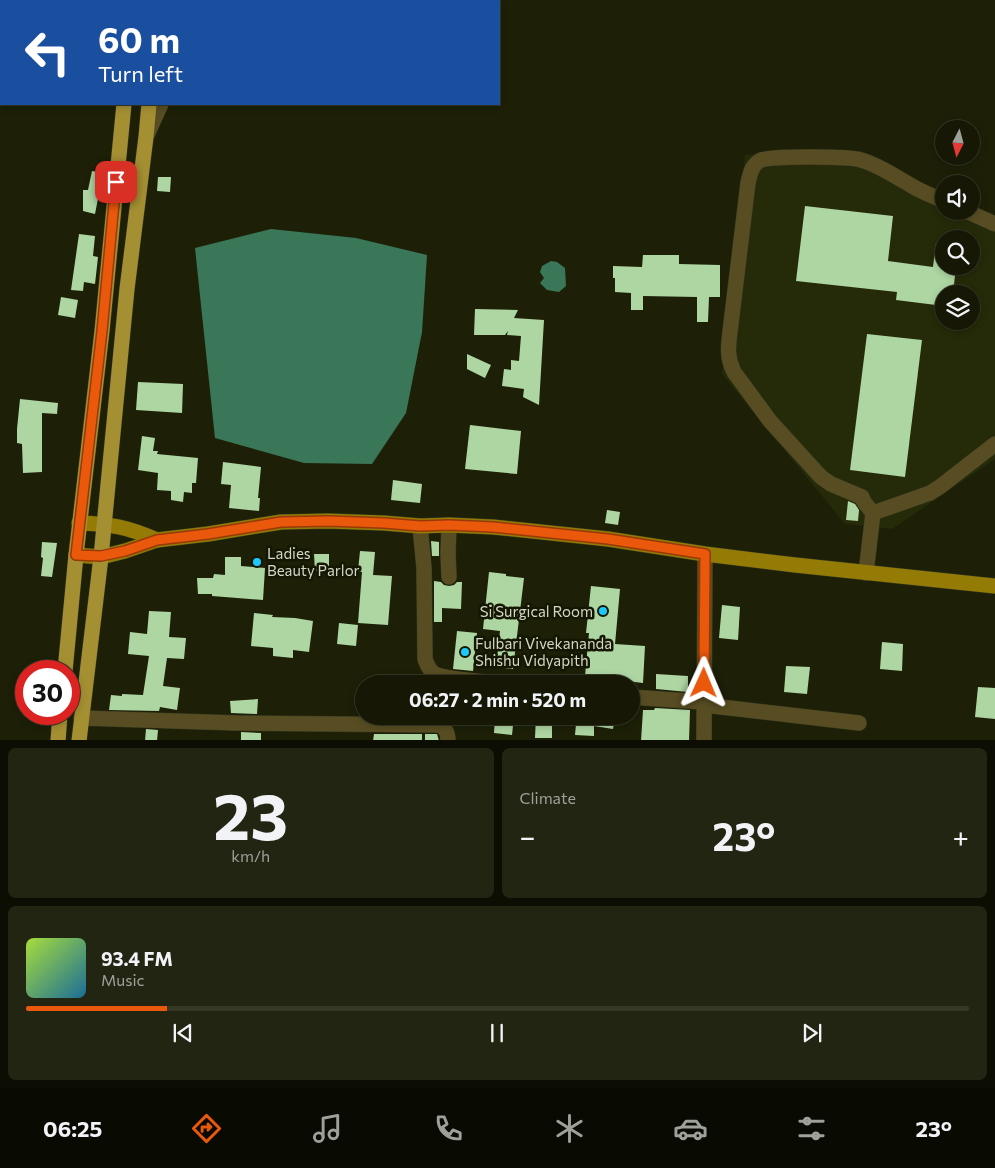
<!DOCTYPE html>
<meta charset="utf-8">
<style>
:root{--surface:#161805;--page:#232513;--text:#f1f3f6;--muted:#9ea09a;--line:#353727;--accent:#ea580c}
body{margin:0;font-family:Commissioner,sans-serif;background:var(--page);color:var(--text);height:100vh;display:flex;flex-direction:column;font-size:19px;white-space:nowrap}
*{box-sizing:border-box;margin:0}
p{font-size:16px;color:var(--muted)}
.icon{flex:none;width:28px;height:28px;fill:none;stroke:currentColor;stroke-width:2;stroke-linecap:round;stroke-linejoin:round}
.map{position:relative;height:740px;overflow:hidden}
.side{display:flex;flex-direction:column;gap:8px;padding:8px;background:#0c0d03;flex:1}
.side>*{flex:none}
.hud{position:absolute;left:0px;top:0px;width:500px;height:105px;box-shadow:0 2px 8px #0003,0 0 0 1px var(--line);background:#1a4fa0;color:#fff;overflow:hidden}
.needle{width:32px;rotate:186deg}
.buttons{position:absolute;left:935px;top:120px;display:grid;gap:10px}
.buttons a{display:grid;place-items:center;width:45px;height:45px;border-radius:50%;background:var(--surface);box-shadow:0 2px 8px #0003,0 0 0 1px var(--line);font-size:25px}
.speed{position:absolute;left:15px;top:660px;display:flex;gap:10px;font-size:25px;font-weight:700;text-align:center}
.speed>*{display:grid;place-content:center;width:65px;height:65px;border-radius:50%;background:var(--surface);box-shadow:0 2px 8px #0003,0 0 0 1px var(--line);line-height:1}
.speed .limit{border:8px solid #d22;background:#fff;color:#111}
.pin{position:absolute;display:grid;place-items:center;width:42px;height:42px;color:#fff;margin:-21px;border-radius:10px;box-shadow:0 2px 8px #0006}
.me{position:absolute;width:55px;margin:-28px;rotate:1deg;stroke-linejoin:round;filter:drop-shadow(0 0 4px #0008)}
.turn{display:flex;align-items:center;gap:18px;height:105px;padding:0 15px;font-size:22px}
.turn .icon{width:65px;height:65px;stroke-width:2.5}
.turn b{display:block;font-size:35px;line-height:42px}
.big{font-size:38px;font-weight:700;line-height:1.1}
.side .card{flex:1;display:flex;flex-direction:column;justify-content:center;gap:8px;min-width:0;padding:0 18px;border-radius:8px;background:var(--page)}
.side .dial{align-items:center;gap:0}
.dial b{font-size:65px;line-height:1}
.song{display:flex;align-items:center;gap:15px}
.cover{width:60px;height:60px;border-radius:8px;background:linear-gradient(135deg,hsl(80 70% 55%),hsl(200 70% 35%))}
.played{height:5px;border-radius:2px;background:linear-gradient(90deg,var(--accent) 15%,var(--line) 15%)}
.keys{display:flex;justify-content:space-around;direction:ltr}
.heat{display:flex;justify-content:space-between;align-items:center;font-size:28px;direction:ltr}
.side .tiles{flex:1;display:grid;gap:8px;grid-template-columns:1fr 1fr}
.card:last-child{grid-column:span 2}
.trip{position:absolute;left:355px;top:675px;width:285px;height:50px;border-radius:25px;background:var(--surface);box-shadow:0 2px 8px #0003,0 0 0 1px var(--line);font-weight:700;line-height:50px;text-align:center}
.dock{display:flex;height:80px;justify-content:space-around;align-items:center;background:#090a02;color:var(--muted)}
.dock .icon{width:35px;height:35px}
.dock .selected{color:var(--accent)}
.dock b{font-size:22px;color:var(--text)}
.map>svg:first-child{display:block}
</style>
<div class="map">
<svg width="995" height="741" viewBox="0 0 995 741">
<rect width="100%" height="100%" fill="#1d2007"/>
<path fill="#252a09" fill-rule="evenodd" d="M849 151 944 195V211H971L995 217V459L892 529 845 524 722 374 745 155ZM944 239H971V266H944ZM944 294H971V321H944Z"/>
<g fill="#397758">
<path d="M271 229 356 238 427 255 422 332 406 413 372 464 304 463 215 438 195 248Z"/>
<path d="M551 261 557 262 565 268 566 286 559 292 547 290 540 283 544 278 540 272 542 266Z"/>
</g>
<g fill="#aed6a3">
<path d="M92 171 103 173 95 214 83 211V190H88Z"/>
<path d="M158 177H171L170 192 157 191Z"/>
<path d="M805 206 893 216 888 261 933 267 936 243 944 244V266H956L953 294H944V306L896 300 897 292 796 281Z"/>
<path d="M79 234 95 236 93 256 98 257 95 284 84 282 83 291 71 290Z"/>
<path d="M643 255H679V264L720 265V297H709L708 322H697V297L643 296V310H631V293L615 292V278H613V266L642 267Z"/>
<path d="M61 297 78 300 75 318 58 315Z"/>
<path d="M475 309 518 310 514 318 544 320 539 405 523 397 524 389 502 386 504 369 511 370V360L519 361 521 336 507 335 508 331 505 335H474Z"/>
<path d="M867 334 922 340 905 477 850 470Z"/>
<path d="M467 354 491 365 485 378 467 369Z"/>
<path d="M138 382 183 384 182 413 136 410Z"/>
<path d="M20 399 58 403 57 414 42 413V472L23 473 22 444 17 443V429Z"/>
<path d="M470 425 521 431 517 474 465 469Z"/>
<path d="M142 436 155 438 153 451H158L157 454 198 458 196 483H192V493L184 492 183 502 171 500V491L157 490 158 473 138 470Z"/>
<path d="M223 462 261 467 258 498H260L259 511 229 508 231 485 221 484Z"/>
<path d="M393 480 422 484 420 503 391 500Z"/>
<path d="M848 501 855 504 859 510 858 521 846 520Z"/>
<path d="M607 510 620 512 618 525 605 523Z"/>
<path d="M431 541 439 542V556H432Z"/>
<path d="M42 542 57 543 52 577 41 576 43 558 41 557Z"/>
<path d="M360 551 375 552 373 575 392 576 388 625 358 623 362 572 358 571Z"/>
<path d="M314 554H329V571H315Z"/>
<path d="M225 557H241V566L265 568 263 600 212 596V594H198L197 578H213L214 574 225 575Z"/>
<path d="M489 572 506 574V576L524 578 513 669 496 667 500 631 483 629Z"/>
<path d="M434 581 441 582 444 585 449 586 454 585 457 582H462L461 609 442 608V622H434Z"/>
<path d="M591 586 620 589 615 644 645 646 643 683 585 676 589 633H586Z"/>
<path d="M722 605 740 607 738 640 719 638Z"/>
<path d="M149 611 171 612 169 637 186 638 184 659 167 658 163 686 180 688 177 710 160 707 159 711 109 710 111 695 122 696V694L143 695 149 656 128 654 130 632 147 634Z"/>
<path d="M254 613 273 615 272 617 295 618 313 621 309 652 293 650V658L273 656V648L251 646Z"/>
<path d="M339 623 358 625 356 646 337 644Z"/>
<path d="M457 631 477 633 473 671 453 669Z"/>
<path d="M882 642 903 644 902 671 880 669Z"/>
<path d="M786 666 810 667 807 694 784 692Z"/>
<path d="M656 674 688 676V692L656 689Z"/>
<path d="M978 687 995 688V719L975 717Z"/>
<path d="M258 699 257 714 231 713 230 701Z"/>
<path d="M655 708 690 710 689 741H641L643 710H654Z"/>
<path d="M495 716H514L512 735 494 733Z"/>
<path d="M536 716H552V738H535Z"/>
<path d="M573 716H615L613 729 594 726V736L575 735 576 724H573Z"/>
<path d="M146 729 158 730 157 741H145Z"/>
<path d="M241 732 261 733V741H241Z"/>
<path d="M374 734H422V741H373Z"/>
<path d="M425 734H437L439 741H425Z"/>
</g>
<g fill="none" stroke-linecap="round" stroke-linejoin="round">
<defs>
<g id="minor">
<path d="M204 1 205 0"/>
<path d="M147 135 161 104"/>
<path d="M966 211 995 224"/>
<path d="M873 513 864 502 862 497 831 484 821 477 770 421 734 372C727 358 728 348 730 332L748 183C750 174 752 164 761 160 772 156 848 156 861 160 879 165 896 177 912 186 922 192 933 196 944 201"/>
<path d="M420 526 424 568 425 659C427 665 429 669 433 673 443 680 493 682 508 684"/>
<path d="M866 573 873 513 930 493 941 486 995 444"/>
<path d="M449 577 448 554 449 525"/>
<path d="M631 697 703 702"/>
<path d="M704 705 859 723"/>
<path d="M81 718 237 723 439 725C446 728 448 733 448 741"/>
<path d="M704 741 705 554"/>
</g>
<g id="major">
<path d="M79 523C111 524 128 527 157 540"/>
<path d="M76 555 101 557 125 551 157 540 208 534 281 522 328 521 384 523 420 526 449 525 493 527 608 539 705 554 795 565 995 586"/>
</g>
<g id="highway">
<path d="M137 1V0"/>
<path d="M159 1V0"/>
<path d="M65 671 76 555 102 331 124 104"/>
<path d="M58 741 60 714"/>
<path d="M79 741 101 557 127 289 146 137 149 104"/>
</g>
</defs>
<use href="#minor" stroke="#363a22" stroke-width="16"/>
<use href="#major" stroke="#363a22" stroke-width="16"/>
<use href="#highway" stroke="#363a22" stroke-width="16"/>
<use href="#minor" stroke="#584d22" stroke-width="15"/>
<use href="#major" stroke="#937b05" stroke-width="15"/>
<use href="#highway" stroke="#a58f33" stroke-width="15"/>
</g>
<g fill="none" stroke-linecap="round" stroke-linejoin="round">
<defs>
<path id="route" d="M116 182 102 331 76 555 101 556 125 551 157 540 208 534 281 522 328 521 384 523 420 526 449 525 493 527 608 539 705 554 704 683"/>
</defs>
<use href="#route" stroke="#983908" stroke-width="12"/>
<use href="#route" stroke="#ea580c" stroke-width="9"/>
</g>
<g fill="#1cc9fc" stroke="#141701" stroke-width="2">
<circle cx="257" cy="562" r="5"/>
<circle cx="603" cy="611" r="5"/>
<circle cx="465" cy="652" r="5"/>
</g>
<g text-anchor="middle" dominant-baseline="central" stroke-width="5" stroke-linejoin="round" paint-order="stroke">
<g font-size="15" fill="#d3d7c8" stroke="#141701" text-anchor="start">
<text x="267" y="553">Ladies<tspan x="267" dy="17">Beauty Parlor</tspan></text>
<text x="593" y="611" text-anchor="end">Si Surgical Room</text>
<text x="475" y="643">Fulbari Vivekananda<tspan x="475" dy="17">Shishu Vidyapith</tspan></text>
</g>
</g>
</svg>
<div class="buttons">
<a><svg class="needle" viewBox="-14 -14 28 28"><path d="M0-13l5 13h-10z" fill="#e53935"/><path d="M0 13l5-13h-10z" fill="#9ea09a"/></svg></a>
<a><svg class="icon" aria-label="sound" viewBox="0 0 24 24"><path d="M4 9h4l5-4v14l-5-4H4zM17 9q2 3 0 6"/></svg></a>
<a><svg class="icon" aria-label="search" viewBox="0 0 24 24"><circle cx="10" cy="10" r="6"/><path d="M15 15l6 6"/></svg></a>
<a><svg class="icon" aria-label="layers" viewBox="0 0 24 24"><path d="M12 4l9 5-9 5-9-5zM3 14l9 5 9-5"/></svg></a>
</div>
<div class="speed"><div class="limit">30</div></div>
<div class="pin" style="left:116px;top:182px;background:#d93025"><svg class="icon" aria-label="arrive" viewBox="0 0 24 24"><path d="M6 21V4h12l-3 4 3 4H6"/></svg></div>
<svg class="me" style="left:704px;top:683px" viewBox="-20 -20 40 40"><path d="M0-17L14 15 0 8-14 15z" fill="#ea580c" stroke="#fff" stroke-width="4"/></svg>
<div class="trip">06:27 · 2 min · 520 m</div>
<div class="hud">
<div class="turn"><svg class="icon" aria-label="left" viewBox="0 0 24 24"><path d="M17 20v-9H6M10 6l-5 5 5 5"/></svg><div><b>60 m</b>Turn left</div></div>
</div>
</div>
<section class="side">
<div class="tiles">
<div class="card dial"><b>23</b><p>km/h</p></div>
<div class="card"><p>Climate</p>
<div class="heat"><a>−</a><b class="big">23°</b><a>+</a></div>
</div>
<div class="card">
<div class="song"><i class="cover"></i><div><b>93.4 FM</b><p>Music</p></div></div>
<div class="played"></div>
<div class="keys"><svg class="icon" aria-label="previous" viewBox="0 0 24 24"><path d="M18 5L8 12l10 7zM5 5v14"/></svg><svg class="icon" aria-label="pause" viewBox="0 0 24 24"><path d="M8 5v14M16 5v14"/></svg><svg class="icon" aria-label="next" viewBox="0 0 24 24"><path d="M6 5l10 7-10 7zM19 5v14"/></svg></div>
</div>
</div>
</section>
<nav class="dock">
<b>06:25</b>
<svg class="icon selected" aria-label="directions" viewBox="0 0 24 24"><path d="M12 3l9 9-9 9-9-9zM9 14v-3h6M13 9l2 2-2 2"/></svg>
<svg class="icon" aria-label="music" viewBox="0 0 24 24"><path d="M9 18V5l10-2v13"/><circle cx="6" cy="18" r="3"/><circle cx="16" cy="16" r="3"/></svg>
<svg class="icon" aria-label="phone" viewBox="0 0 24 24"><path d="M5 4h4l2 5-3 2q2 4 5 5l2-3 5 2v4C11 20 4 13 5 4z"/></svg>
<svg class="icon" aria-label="climate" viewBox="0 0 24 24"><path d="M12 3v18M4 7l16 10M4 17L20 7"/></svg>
<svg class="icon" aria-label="car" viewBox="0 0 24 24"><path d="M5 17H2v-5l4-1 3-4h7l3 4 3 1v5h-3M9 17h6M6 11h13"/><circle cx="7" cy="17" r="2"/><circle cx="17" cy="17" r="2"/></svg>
<svg class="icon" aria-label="filters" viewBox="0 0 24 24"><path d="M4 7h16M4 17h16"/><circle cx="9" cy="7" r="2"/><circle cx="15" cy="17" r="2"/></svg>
<b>23°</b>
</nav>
